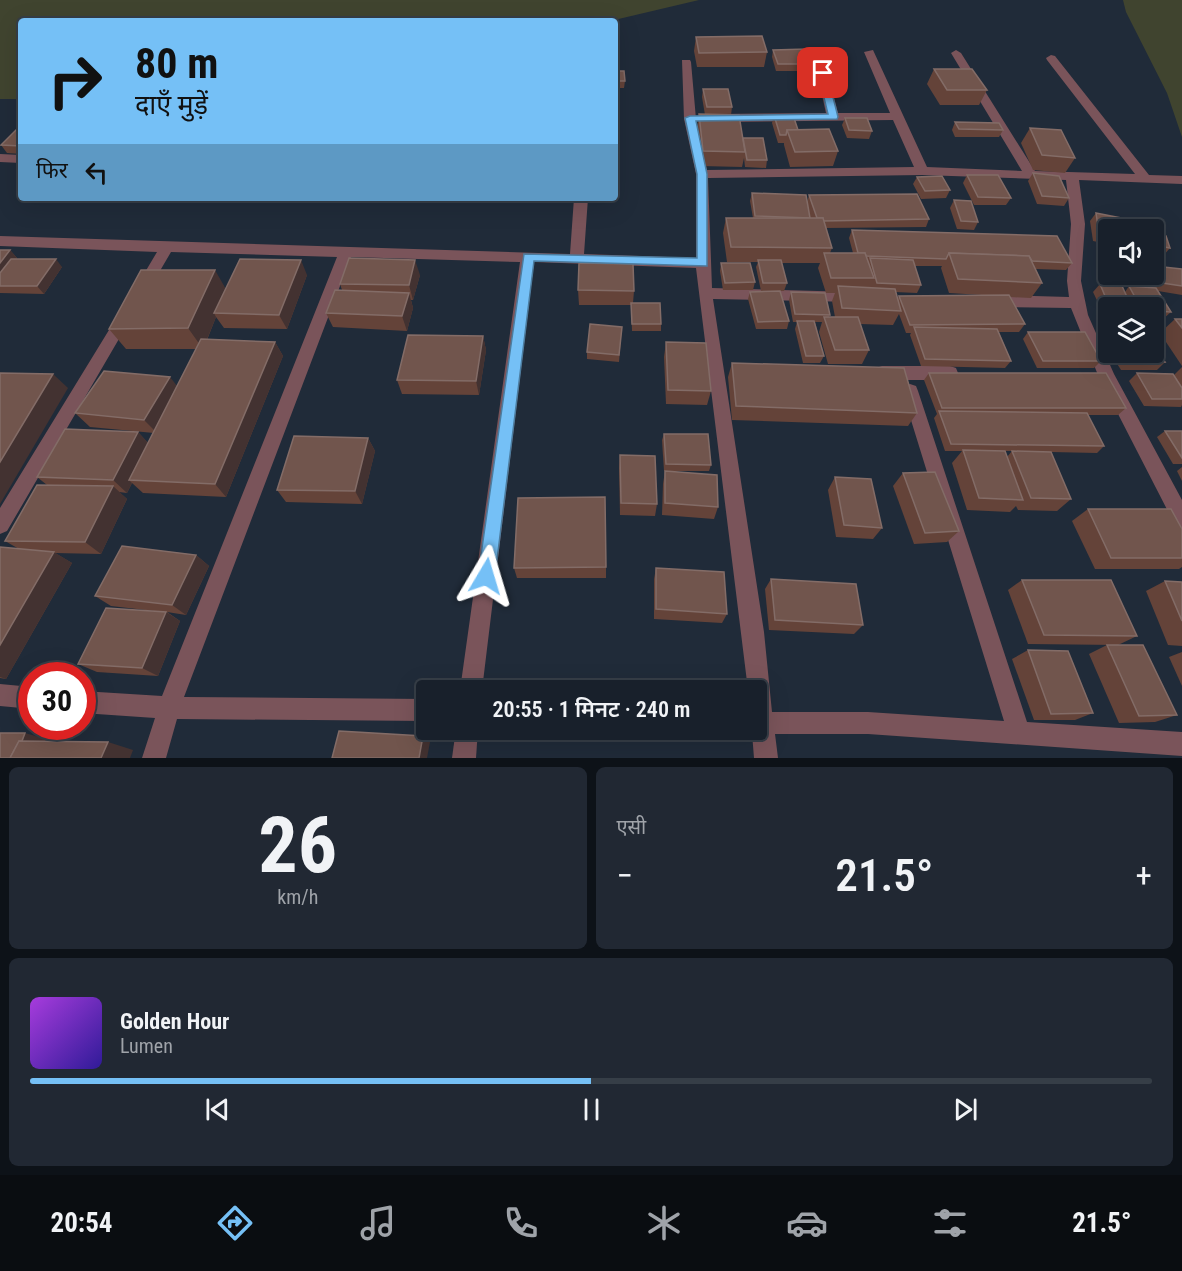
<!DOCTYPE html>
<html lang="hi">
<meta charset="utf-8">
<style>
:root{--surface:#18202b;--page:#212833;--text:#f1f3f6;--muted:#9fa3a9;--line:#363e47;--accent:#75c0f6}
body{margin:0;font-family:"Roboto Condensed","Noto Sans Devanagari",sans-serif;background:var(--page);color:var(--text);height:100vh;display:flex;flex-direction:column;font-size:22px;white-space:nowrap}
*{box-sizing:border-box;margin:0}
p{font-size:20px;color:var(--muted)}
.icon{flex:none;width:33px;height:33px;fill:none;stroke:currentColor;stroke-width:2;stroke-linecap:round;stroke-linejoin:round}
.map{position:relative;height:758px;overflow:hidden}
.panel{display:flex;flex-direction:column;gap:9px;padding:9px;background:#0d1218;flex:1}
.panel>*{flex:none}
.banner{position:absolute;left:18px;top:18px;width:600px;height:183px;border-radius:6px;box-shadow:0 6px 24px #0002,0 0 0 2px var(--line);background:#75c0f6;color:#111;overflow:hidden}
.fabs{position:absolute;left:1098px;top:219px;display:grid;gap:12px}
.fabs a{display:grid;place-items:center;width:66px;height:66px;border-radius:6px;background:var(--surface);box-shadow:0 6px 24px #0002,0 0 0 2px var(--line);font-size:30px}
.speed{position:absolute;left:18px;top:662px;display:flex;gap:12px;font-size:30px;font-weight:700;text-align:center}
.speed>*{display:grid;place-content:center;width:78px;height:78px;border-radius:50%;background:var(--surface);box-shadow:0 6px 24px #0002,0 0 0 2px var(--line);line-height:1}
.speed .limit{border:9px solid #d22;background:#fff;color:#111}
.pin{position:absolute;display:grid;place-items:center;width:51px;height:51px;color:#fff;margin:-26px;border-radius:12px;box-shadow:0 3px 9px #0006}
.me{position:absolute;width:66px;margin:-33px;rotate:7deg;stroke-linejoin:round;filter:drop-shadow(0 0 4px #0008)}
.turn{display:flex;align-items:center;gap:21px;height:126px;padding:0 18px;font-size:27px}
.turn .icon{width:78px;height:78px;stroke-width:2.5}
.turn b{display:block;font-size:42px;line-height:51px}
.then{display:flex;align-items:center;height:57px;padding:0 18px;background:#0003;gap:12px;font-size:22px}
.big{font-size:45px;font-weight:600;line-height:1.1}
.panel .widget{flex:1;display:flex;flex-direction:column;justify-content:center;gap:9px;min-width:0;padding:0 21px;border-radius:9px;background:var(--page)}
.panel .dial{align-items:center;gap:0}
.dial b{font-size:78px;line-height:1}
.song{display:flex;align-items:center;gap:18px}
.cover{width:72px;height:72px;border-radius:9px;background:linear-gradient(135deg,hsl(280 70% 55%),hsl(250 70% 35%))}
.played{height:6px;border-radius:3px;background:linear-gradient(90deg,var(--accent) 50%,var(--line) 50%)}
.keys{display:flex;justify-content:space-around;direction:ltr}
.heat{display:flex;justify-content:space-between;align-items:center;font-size:33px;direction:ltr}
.panel .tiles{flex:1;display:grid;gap:9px;grid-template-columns:1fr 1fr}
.widget:last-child{grid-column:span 2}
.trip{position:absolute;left:416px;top:680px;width:351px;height:60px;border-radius:6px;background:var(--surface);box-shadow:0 6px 24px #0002,0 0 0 2px var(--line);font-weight:600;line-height:60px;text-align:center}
.tabs{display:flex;height:96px;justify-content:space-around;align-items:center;background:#0a0d11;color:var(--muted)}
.tabs .icon{width:42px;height:42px}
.tabs .active{color:var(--accent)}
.tabs b{font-size:27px;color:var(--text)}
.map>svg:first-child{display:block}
</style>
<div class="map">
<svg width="1182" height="758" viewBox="0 0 1182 758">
<rect width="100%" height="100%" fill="#202b39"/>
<g fill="#40442f">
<path d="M0 0H699L610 21H21V99H0Z"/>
<path d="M1123 0H1182V137L1167 93 1126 12Z"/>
</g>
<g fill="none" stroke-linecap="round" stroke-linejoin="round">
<g fill="#7a545a" fill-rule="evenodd">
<path d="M817 48 822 51 838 113H890L864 52 873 50 927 167 1022 171 951 53 956 50 961 53 1035 171 1135 174 1047 60 1046 58 1051 55 1055 56 1149 175 1182 176V184L1079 180 1085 224 1081 281 1088 315 1114 374 1182 500V528L1175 525 1098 375 1071 308 992 307 987 305 984 301 987 297 992 295 1069 297 1067 281 1071 224 1066 180 922 175 708 178 712 288 855 292 860 293 863 297 860 301 855 302 713 299 764 632 772 712H868L1004 721 902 391 904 386 910 384 916 386 918 391 1027 722 1182 732V756L868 734H775L778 758H754L752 733 747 729H756V690H748L696 268 534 262 482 690H460L520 262 351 257 184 697 426 699V721L177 719 166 758H142L155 718 82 713V691L162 696 337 257 171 252 147 293 142 294 135 289 157 252 0 246V236L570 254 574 198H588L584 254 696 258V174L684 119 682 60H690L691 62 696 119 707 170 914 167 893 120 718 122 712 118 718 114 826 113 812 51Z"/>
<path d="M0 154 21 155V163L0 162Z"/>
<path d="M125 310 130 312 133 316 130 320 7 531 0 534V508L120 312Z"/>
<path d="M882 366H950L956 368 958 373 956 378 950 380H882L876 378 874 373 876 368Z"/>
<path d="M0 684 32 687V709L0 706Z"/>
<path d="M456 729H478L476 758H452Z"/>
</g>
</g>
<g fill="#644339" fill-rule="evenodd">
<path d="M696 37 767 52 764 67H697L694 51Z"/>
<path d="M773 50 812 64 810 71H776L772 57Z"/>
<path d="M934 69 987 90 979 105H940L927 84Z"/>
<path d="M615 71 625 81 624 88H615Z"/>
<path d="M703 89 732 107 731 115 743 139 767 160 766 168 745 167 744 158 742 167 701 166 697 129 699 114 705 115 702 97Z"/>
<path d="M774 115 798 130 838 151 833 166 790 167 784 145V143H778L772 123Z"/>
<path d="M845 118 872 131 869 139 847 138 842 125Z"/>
<path d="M955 122 1003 130 999 137H955L952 130Z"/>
<path d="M21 125V154L7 153 1 145Z"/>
<path d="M1030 128 1075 158 1065 173 1033 170 1021 143Z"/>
<path d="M1033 173 1069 198 1064 206 1037 204 1028 181Z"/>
<path d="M967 175 1011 198 1006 205H974L963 183Z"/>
<path d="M917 177 950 190 946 198 921 199 913 184Z"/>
<path d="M752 193 807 202 809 195 929 219 926 227 826 228 832 248 830 253H853L849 238 852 230 1072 263 1066 270 1036 269 1042 283 1031 298 1010 297 1025 324 1019 332H999L1011 361 1005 368 921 366 910 335 911 333H906L899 314 893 325 860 324 869 350 862 364H828L819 332 822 322H815L824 356 820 363H803L795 329 797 322H793L789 300 791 292 830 315 829 317H835L832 301 835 293H826L818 268 820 263H782L787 283 784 291H761L756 267 758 262H727L723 233 726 218H753L750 201ZM915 266H942L941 268 949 293 982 295 899 296 897 299 895 292 917 293 921 285Z"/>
<path d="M954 200 978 222 974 230 957 229 950 208Z"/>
<path d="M1096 213 1108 230V244L1093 241 1090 221Z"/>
<path d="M1154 234 1170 248 1163 256 1154 254Z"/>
<path d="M0 250H10L17 258 16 259 62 267 44 294 0 293Z"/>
<path d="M721 263 755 282 753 290H723L720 271Z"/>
<path d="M1182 269V295L1158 291 1171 312 1163 319H1154V308H1108V316L1104 315 1093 292 1100 284 1125 292 1129 286 1141 287 1136 274H1154Z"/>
<path d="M307 275 287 329 224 328 216 317 207 340 275 342 283 356 226 497 143 493 132 483 127 493 119 492 127 499 101 554 55 553 72 563 6 679 0 678V547L19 549 5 541 47 485 37 477 138 432 148 443 154 433 90 427 75 413 177 386 196 349H126L109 329 226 288Z"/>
<path d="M420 275 413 300H411L413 308 407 331 333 327 326 313 342 290 340 284Z"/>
<path d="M578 290 634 291 633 303 661 324V331H632L631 305H579Z"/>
<path d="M750 292 789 321 787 329H756L748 299Z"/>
<path d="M1175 319H1182V366L1160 333Z"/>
<path d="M1105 324H1108V348H1107L1098 332Z"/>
<path d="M622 327 619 362 587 359V352Z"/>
<path d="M1028 332 1101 361 1094 368H1037L1023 339Z"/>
<path d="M483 336 486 350 479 395 402 394 397 380Z"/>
<path d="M666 342 711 391 707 405 666 404 664 357Z"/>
<path d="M1112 352H1154L1165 362 1157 370H1121L1111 354Z"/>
<path d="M732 363 917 413 908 426 732 420 728 377Z"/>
<path d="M1182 367V405L1181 407 1144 406 1129 381 1137 373 1174 375Z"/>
<path d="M929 373 1126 408 1118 415H1088L1104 446 1097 453 1051 452 1071 499 1057 511 1018 510 1016 506 1010 512 967 510 952 463 962 451H945L934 418 937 414 924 380ZM1005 451H1012L1007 457Z"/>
<path d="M1165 431H1182V464H1173L1157 437Z"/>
<path d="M664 434 711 465 709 471H664L662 440Z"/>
<path d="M368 438 375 451 362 504 286 502 277 490Z"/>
<path d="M620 455 657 504 655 516 620 515 619 468Z"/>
<path d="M1182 467V481L1177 471Z"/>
<path d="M665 471 718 507 714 519 662 515 663 484Z"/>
<path d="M903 473 959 531 947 542 914 544 893 486Z"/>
<path d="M835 477 882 528 873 539 836 537 828 490Z"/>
<path d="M1088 509 1182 529V567L1179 569H1095L1072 521Z"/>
<path d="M196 555 209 566 186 615 167 612 180 621 158 676 97 672 78 664 154 611 111 606 95 596Z"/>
<path d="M606 567V578H517L514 568Z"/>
<path d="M656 568 727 614 722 623 654 619V579Z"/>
<path d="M771 579 863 625 854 634 769 630 765 589Z"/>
<path d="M1022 580 1137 636 1118 645 1028 644 1008 590Z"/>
<path d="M1165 581 1182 582V646L1168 645 1146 591Z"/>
<path d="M1107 645 1177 715 1155 722 1119 723 1089 654Z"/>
<path d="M1028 650 1093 713 1075 720H1034L1012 659Z"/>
<path d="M1182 652V686L1169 657Z"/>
</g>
<g fill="#433231">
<path d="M10 250 17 258 0 281V263Z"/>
<path d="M56 259 62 267 44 294 37 286Z"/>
<path d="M301 260 307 275 287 329 279 315Z"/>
<path d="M415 260 420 275 413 300 409 285Z"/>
<path d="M215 270 227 291 214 313 216 317 203 349 188 328Z"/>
<path d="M409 293 413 308 407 331 402 316Z"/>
<path d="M483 336 486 350 479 395 476 381Z"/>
<path d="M275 342 283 356 226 497 215 484Z"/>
<path d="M53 374 68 388 0 504V462Z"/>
<path d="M170 377 181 391 157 433 144 420Z"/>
<path d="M138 432 150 445 129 480 132 483 127 493 113 480Z"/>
<path d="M368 438 375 451 362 504 355 491Z"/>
<path d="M113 486 127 499 101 554 85 542Z"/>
<path d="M54 552 72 563 6 679 0 677V645Z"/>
<path d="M196 555 209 566 186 615 172 605Z"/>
<path d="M166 612 180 621 158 676 142 668Z"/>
<path d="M25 733 46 739 38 758H14Z"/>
<path d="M423 736 430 742 427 758H419Z"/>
<path d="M108 742 133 750 130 758H101Z"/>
</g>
<g fill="#71554d" stroke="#836c67" stroke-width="1.5">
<path d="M762 36 767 52 699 53 696 37Z"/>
<path d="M807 49 812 64H778L773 50Z"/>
<path d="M934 69H972L987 90H947Z"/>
<path d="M615 71H624L625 81H615Z"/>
<path d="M703 89H728L732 107H707Z"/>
<path d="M699 114 739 115 745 152 703 151Z"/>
<path d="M774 115H793L798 130H787L786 135H780Z"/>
<path d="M845 118H867L872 131 849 130Z"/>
<path d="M955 122 999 123 1003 130 959 129Z"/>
<path d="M21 125V146L1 145Z"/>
<path d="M1030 128 1061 130 1075 158 1042 155Z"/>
<path d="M829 129 838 151 795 152 787 130Z"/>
<path d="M743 138H763L767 160H747Z"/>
<path d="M1033 173 1059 176 1069 198 1042 196Z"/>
<path d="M967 175H998L1011 198 978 197Z"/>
<path d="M942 176 950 190 925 191 917 177Z"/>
<path d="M752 193 806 195 810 218 755 216Z"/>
<path d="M917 194 929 219 823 221V218H817L809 195Z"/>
<path d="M954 200 971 201 978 222 961 221Z"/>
<path d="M1096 213 1126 219 1128 230H1108V235L1099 233Z"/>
<path d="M726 218H823L832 248 731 247Z"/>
<path d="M852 230 1057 236 1072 263 1032 261 1029 256 949 253 946 259 866 256 865 253H858Z"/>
<path d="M1154 234 1166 236 1170 248 1154 245Z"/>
<path d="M0 250H10L0 263Z"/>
<path d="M824 253H865L874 278H831Z"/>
<path d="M949 253 1029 256 1042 283 958 279Z"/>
<path d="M349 258 415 260 409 285 340 284Z"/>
<path d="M870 258 913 260 921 285 877 283Z"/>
<path d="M11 259H56L37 286H0V273Z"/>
<path d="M240 259 301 260 279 315 214 313Z"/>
<path d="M758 260H781L787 283H763Z"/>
<path d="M579 263 633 264 634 291 578 290Z"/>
<path d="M721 263H750L755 282 725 283Z"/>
<path d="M1154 266 1182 269V286L1149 281 1146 274H1154Z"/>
<path d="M141 270H215L188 328 109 329Z"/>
<path d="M1100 284 1122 286 1132 308H1110Z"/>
<path d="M838 286 895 289 901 311 842 308Z"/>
<path d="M1129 286 1156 288 1171 312 1154 311V308H1141Z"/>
<path d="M335 290 409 293 402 316 326 313Z"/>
<path d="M780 291 789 321 758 322 750 292Z"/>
<path d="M791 292 825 293 830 315 795 314Z"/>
<path d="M1009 295 1025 324 910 325 899 296Z"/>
<path d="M631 303H660L661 324H632Z"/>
<path d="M824 317H858L869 350H835Z"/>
<path d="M1175 319H1182V328Z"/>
<path d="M797 321H814L824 356H806Z"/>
<path d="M590 324 622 327 619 355 587 352Z"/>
<path d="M1105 324H1108V331Z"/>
<path d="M914 327 997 329 1011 361 925 359Z"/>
<path d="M1028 332H1085L1101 361H1043Z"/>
<path d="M408 335 483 336 476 381 397 380Z"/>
<path d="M201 339 275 342 215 484 129 480Z"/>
<path d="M666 342 706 343 711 391 668 390Z"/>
<path d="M1154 346 1165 362 1129 363 1122 352H1154Z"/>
<path d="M732 363 904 368 917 413 736 406Z"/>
<path d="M104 371 170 377 144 420 75 413Z"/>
<path d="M0 373 53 374 0 462Z"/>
<path d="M929 373H1106L1126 408H942Z"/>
<path d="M1137 373 1173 374 1182 388V399H1152Z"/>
<path d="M939 411 1087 413 1104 446 951 444Z"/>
<path d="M65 429 138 432 113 480 37 477Z"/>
<path d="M1165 431H1182V458Z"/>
<path d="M664 434H708L711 465 666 464Z"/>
<path d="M294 436 368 438 355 491 277 490Z"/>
<path d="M963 450 1005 451 1023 500 979 498Z"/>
<path d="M1012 451 1051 452 1071 499 1031 498Z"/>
<path d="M620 455 655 456 657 504 621 503Z"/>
<path d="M665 471 717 475 718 507 665 503Z"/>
<path d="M935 472 959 531 925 533 903 473Z"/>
<path d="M835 477 871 479 882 528 844 525Z"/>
<path d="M37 485 113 486 85 542 5 541Z"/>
<path d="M605 497 606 567 514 568 518 498Z"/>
<path d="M1088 509H1171L1182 529V558H1111Z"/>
<path d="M122 546 196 555 172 605 95 596Z"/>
<path d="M0 547 54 552 0 645Z"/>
<path d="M656 568 724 572 727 614 656 609Z"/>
<path d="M771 579 856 584 863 625 775 620Z"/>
<path d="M1022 580H1111L1137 636 1044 635Z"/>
<path d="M1165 581 1182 582V621Z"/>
<path d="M106 608 166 612 142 668 78 664Z"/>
<path d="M1107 645H1143L1177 715 1139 716Z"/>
<path d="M1028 650 1068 651 1093 713 1051 714Z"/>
<path d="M339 731 423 736 419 758H332Z"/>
<path d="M0 733H25L22 741H19L10 758H0Z"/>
<path d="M19 741 108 742 101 758H10Z"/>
</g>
<path fill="#75c0f6" stroke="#4c7da0" stroke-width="1.5" d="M823 70 827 73 838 117 837 119 696 121 707 174V266L534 261 495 576 492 582 486 584 481 582 478 576 524 254 697 258V174L685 118 690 116 828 114 818 73Z"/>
</svg>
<div class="fabs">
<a><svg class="icon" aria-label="sound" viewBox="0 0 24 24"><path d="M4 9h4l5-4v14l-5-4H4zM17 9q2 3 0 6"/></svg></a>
<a><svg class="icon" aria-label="layers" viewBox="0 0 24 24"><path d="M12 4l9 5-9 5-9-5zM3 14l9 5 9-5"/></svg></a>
</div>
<div class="speed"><div class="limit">30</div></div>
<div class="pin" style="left:823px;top:73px;background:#d93025"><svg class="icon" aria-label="arrive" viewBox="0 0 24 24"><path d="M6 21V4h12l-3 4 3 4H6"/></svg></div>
<svg class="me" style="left:486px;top:576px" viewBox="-20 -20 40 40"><path d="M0-17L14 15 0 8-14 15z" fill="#75c0f6" stroke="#fff" stroke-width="4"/></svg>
<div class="trip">20:55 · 1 मिनट · 240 m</div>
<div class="banner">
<div class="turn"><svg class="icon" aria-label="right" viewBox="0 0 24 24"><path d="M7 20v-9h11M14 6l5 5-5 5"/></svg><div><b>80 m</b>दाएँ मुड़ें</div></div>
<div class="then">फिर<svg class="icon" aria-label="left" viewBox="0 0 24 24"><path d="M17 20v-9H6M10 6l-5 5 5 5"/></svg></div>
</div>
</div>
<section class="panel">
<div class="tiles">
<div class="widget dial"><b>26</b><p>km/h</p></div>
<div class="widget"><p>एसी</p>
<div class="heat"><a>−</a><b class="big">21.5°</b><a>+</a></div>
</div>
<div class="widget">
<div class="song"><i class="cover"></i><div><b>Golden Hour</b><p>Lumen</p></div></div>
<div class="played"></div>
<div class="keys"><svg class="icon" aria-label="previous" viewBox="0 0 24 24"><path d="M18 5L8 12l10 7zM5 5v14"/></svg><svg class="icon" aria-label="pause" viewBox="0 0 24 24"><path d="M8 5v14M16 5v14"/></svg><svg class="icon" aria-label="next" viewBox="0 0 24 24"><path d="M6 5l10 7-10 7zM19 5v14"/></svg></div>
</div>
</div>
</section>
<nav class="tabs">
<b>20:54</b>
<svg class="icon active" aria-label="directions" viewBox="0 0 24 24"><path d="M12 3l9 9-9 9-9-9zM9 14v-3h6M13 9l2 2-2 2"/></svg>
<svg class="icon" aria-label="music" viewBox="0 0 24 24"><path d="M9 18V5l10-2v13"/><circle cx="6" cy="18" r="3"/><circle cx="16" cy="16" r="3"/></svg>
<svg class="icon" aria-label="phone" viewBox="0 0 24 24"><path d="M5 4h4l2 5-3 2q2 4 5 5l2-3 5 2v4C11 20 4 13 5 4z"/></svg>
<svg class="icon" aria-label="climate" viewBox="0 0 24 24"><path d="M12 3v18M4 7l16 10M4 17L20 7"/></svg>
<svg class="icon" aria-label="car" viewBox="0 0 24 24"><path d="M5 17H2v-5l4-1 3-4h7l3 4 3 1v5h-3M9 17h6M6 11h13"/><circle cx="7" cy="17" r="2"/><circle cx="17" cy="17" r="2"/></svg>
<svg class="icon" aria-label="filters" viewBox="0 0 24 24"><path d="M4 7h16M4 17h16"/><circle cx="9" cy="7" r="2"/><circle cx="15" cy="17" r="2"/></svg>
<b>21.5°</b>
</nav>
